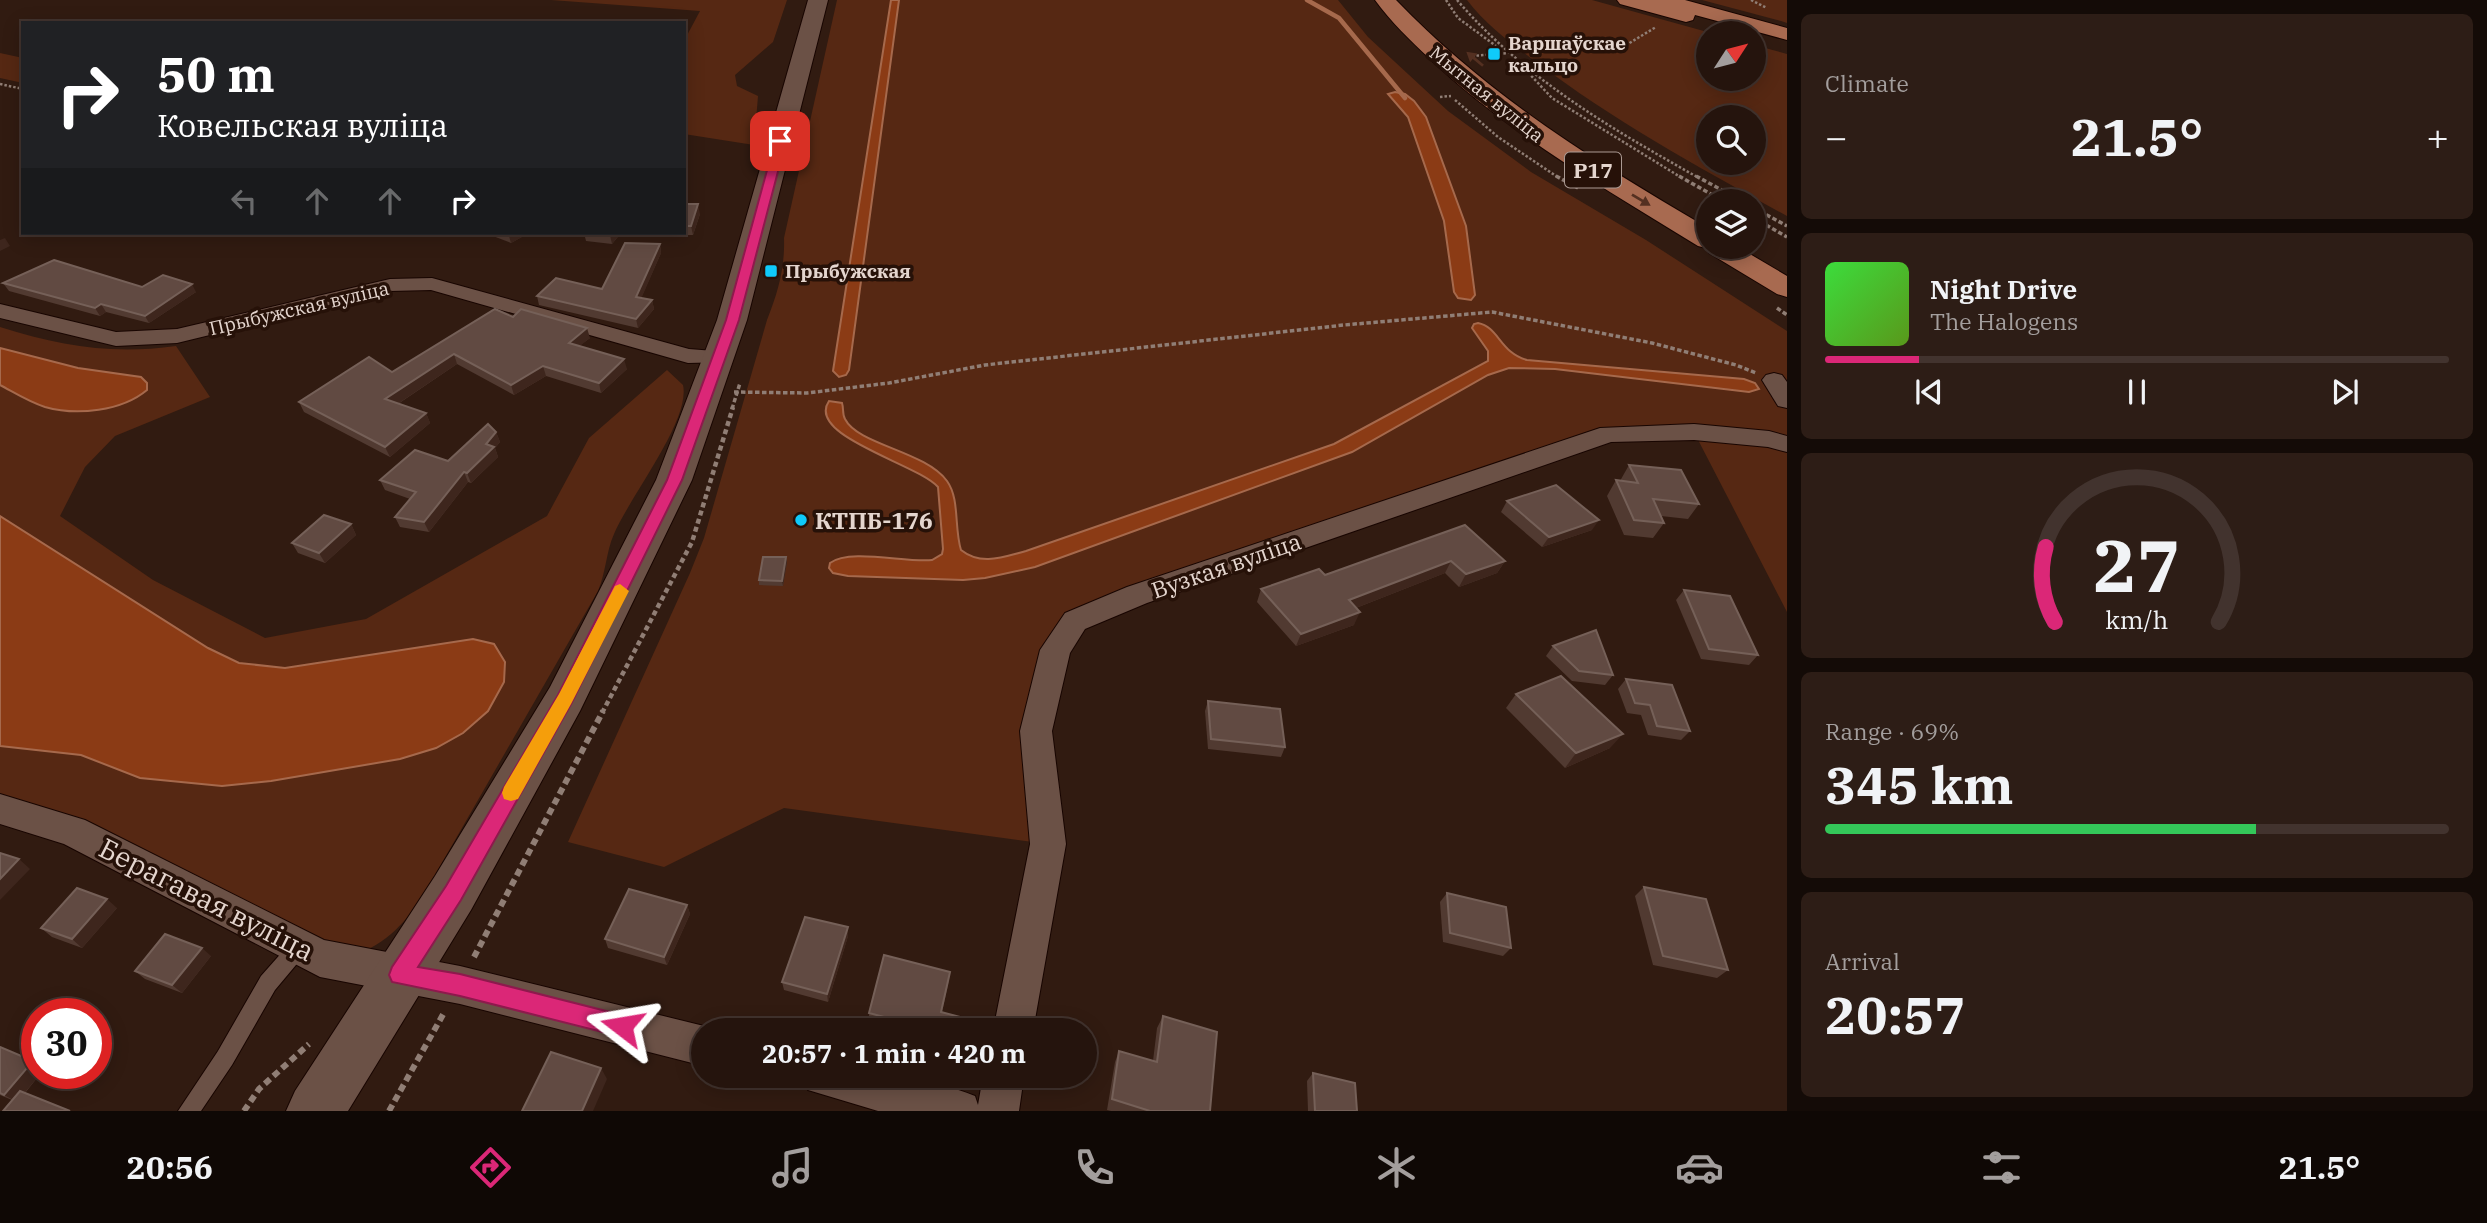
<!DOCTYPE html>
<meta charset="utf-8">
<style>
:root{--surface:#25140d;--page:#2d1d16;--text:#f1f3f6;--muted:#a39e9d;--line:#42332e;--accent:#db2777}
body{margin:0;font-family:"IBM Plex Serif",serif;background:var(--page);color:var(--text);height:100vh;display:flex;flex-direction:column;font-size:26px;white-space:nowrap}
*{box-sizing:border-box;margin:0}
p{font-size:23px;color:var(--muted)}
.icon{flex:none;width:38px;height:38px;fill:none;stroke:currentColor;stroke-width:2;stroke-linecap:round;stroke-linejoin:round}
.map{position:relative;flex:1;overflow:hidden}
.drawer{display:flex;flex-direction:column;gap:14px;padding:14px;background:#140b07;width:700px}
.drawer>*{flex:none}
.guide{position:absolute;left:21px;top:21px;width:665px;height:214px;border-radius:0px;box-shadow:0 4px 18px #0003,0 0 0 2px var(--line);background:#202124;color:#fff;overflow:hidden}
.needle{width:46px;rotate:54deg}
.buttons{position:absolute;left:1696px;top:21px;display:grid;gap:14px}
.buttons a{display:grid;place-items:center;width:70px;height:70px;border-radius:50%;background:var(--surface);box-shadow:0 4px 18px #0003,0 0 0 2px var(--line);font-size:35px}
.speed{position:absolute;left:21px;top:998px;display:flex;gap:14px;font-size:35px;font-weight:700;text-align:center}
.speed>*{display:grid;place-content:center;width:91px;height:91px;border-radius:50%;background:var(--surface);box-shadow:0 4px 18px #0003,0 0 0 2px var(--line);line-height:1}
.speed .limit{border:10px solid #d22;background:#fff;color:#111}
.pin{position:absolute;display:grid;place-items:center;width:60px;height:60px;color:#fff;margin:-30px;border-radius:14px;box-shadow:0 4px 10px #0006}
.me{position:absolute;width:77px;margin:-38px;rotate:284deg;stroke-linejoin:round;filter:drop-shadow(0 0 5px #0008)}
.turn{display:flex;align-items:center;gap:24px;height:147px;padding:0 21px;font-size:32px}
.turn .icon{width:91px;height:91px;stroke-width:2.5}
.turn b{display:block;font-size:49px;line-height:60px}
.lanes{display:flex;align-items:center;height:66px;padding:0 21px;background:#0003;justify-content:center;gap:35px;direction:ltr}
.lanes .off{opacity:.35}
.big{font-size:52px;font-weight:700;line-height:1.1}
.drawer .tile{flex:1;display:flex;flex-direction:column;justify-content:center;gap:10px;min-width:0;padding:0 24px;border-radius:10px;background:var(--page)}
.drawer .dial{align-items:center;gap:0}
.dial svg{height:182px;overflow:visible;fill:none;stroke:var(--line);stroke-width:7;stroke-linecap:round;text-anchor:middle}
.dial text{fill:var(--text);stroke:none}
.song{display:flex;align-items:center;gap:21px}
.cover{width:84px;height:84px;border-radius:10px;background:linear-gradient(135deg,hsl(120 70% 55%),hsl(90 70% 35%))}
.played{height:7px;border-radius:4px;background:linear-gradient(90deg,var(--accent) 15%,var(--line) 15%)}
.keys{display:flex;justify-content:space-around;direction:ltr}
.heat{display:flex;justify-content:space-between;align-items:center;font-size:38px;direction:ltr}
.charge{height:10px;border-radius:5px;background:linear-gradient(90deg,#34c759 69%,var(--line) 0)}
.trip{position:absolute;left:691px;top:1018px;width:406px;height:70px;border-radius:35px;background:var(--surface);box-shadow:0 4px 18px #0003,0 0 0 2px var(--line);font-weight:700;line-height:70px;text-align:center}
.tab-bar{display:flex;height:112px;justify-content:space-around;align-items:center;background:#0f0805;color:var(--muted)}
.tab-bar .icon{width:49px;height:49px}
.tab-bar .selected{color:var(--accent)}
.tab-bar b{font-size:32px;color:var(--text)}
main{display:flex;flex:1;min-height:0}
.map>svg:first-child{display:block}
</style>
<main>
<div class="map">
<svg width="1787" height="1111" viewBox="0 0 1787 1111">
<rect width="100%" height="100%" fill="#311b11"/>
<g fill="#562813" fill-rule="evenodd">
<path d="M551 0H787L773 42 735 75 737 86 758 96 754 145 684 134V41L700 11Z"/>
<path d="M837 0H1338L1368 37 1448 111 1531 172 1646 240 1787 331V612L1694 432 1609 434 1075 621 1055 650 1048 844 784 808 664 867 568 842 690 573 704 538 767 320C778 292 785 268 784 238Z"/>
<path d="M1467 0H1592L1711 33H1708V79H1754V45L1787 54V216C1700 168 1614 121 1535 61 1510 42 1486 25 1467 0ZM1708 117H1754V163H1708Z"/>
<path d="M1702 0H1787V23L1781 21Z"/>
<path d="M0 53 23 58V83L0 78Z"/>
<path d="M0 327C61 346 112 355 176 346L210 397 115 436 85 467 60 516 153 580 265 638 366 619 547 516 589 438 667 370 683 385C691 420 629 498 614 534 606 552 606 572 598 591L420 901C399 930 377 952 341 957L85 821 0 799Z"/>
</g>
<g fill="#8b3b15" stroke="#a6694c" stroke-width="2">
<path d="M891 0H899L849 370 846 375 839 377 833 371Z"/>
<path d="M1395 92 1405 94 1414 101 1426 117 1466 226 1475 295 1471 300 1458 298 1454 292 1444 221 1408 117 1388 94Z"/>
<path d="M1478 323C1499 327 1500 353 1527 360L1744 379 1755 383 1759 389 1749 392 1555 369 1509 368 1488 375 1352 452 1035 567 985 578 963 580 848 576 833 573 829 568 830 563C850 548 906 563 932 560L942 554 943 549 938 487C918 464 805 436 829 401L842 403C844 409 842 414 845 419 858 445 925 451 947 481 960 499 954 528 961 550 981 566 1003 557 1026 551L1334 444 1488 361V351L1472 328 1474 324Z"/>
<path d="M0 348 78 368 141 377 147 383V390C122 411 77 416 45 407 29 402 15 393 0 385Z"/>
<path d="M0 516 208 648 239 663 285 668 473 639 494 644 505 662 504 682 488 711 463 733 436 748 400 759 271 781 222 786 140 778 81 755 0 746Z"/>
</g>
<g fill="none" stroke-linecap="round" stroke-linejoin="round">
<path stroke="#a6694c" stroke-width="4.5" d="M1307 0 1339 18 1405 98"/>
<defs>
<path id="service" d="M299 938 306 941 308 947 306 953 275 990 232 1065 201 1111H178L218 1051 261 976 292 941Z"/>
<g id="minor">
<path d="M432 278 689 349 727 352 731 357 727 362 688 363 431 290 390 291 177 343 116 346 0 318V304L116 332 177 329 390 279Z"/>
<path d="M1774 373 1782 375 1787 382V408L1778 406 1762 380 1766 375Z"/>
<path d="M1694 424 1769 431 1787 436V452L1768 447 1694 440 1611 442 1147 603 1085 629 1070 653 1052 731 1066 844 1033 1031H993L1030 844 1020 731 1040 650 1065 613 1127 587 1600 428Z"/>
<path d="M0 794 85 820 324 940 460 966 704 1026 716 1031H704V1066L460 1004 320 977 64 844 0 824Z"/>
<path d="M802 1076C864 1076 916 1072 975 1096L978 1105 983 1076H1024L1019 1111H878L808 1090Z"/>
</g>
<path id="secondary" d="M808 0H828L747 320 692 480 580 711 471 910 348 1111H286L295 1091 435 876 550 687 656 480 717 320Z"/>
<g id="trunk">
<path d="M1375 0H1396C1487 95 1595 162 1708 228V247H1738L1787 276V297L1777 294 1709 253 1706 248 1698 246C1605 189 1510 134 1430 59 1411 41 1390 21 1375 0Z"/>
<path d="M1617 0H1685L1787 28V40L1695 15 1693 20 1686 22 1620 4Z"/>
</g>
</defs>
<use href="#service" stroke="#180501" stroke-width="2"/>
<use href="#minor" stroke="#180501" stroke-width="2"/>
<use href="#secondary" stroke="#180501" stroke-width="2"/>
<use href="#trunk" stroke="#180501" stroke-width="2"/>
<g stroke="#907e75" stroke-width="2.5" stroke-dasharray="2.5 2" stroke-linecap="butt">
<path d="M1446 0 1458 18 1496 46"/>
<path d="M1457 0C1524 78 1610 128 1699 178"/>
<path d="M1751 0 1767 8"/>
<path d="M1618 50 1656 27"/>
<path d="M1472 56 1508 53"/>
<path d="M1522 66 1552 98 1682 178"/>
<path d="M0 84 23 89"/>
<path d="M1440 97 1451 96"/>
<path d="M1455 100 1498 137 1559 178"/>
</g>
<g stroke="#907e75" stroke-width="3.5" stroke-dasharray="4.5 2.5" stroke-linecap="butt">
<path d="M1556 176 1578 188"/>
<path d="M1679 176 1723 201"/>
<path d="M1696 176 1742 201"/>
<path d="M1754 208 1787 226"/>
<path d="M1754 218 1787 237"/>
<path d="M1777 308 1787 315"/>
<path d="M734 392 807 393 889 383 985 365 1344 325 1492 312 1652 343 1736 365 1756 373"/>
<path d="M732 409 740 383"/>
</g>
<path stroke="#907e75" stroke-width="4.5" stroke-dasharray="5 3.5" stroke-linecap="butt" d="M602 713 692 542 733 407"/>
<g stroke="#907e75" stroke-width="6" stroke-dasharray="7 4.5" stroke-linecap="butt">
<path d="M474 957 603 711"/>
<path d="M244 1111 259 1089 309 1044"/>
<path d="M389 1111 445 1011"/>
</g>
<use href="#service" fill="#6b5146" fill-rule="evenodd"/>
<use href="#minor" fill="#6b5146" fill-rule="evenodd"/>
<use href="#secondary" fill="#6b5146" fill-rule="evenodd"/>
<use href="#trunk" fill="#a86a50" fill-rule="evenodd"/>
</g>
<g fill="#513a31">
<path d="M684 204 700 214 693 235H665L664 233H684Z"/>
<path d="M485 233H529L511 243Z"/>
<path d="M584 233H621L612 244 586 241Z"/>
<path d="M660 244 661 253 641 298 652 300 654 309 638 328 539 305 537 296 602 289Z"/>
<path d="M3 283 142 287 196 292 149 323 106 312 100 316 9 291Z"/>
<path d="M513 317 590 338 579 346 627 369 601 393 546 376 514 395 457 364 398 404 426 413 430 423 390 457 304 412 299 402 392 372Z"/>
<path d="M496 432 500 442 495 448 498 457 471 483 468 482 429 532 400 527 395 517 410 499 385 490 380 480 448 461Z"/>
<path d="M1629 465 1699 504 1688 519 1661 516 1664 523 1653 538 1624 535 1607 496 1616 480 1620 481Z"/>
<path d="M1507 501 1592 530 1542 547 1501 512Z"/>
<path d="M351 524 356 535 325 563 298 553 292 543Z"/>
<path d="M1465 525 1505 561 1497 573 1459 587 1445 573 1356 608 1354 625 1296 646 1257 602 1261 589 1325 575Z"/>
<path d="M786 557 787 562 783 586 759 585V580Z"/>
<path d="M1684 590 1758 655 1749 665 1701 659 1676 600Z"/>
<path d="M1553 646 1613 675 1605 685 1572 681 1546 656Z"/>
<path d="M1626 679 1690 731 1681 740 1648 735 1641 715 1627 713 1618 689Z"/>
<path d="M1516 694 1610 748 1565 768 1506 708Z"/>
<path d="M1208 701 1285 747 1281 757 1208 749 1205 711Z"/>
<path d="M1644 887 1728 970 1717 978 1653 965 1635 896Z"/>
<path d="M1447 893 1511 948 1503 956 1443 942 1440 902Z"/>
<path d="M687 905 690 914 667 965 608 948 605 939Z"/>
<path d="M117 908 82 948 52 937 41 928Z"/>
<path d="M848 936 828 1002 784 990 782 982Z"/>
<path d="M211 956 182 993 145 979 135 971Z"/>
<path d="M949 980 942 1012 982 1031H907L869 1021V1013Z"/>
<path d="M1163 1016 1210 1111H1111L1107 1110 1115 1062 1119 1051 1153 1061 1157 1028Z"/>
<path d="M0 1047 33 1061 37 1063V1073H41L25 1093 12 1100 0 1095Z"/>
<path d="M1313 1073 1357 1111H1308L1307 1081Z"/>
</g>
<g fill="#3e261d">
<path d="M698 204 700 214 693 235 691 226Z"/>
<path d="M514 233H529L511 243 509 236Z"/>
<path d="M611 233H621L612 244 610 235Z"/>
<path d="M5 238 10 246 0 251V240Z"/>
<path d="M660 244 661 253 638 306 636 297Z"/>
<path d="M192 284 196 292 149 323 145 316Z"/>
<path d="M652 300 654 309 638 328 636 319Z"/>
<path d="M101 304 106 312 100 316 95 308Z"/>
<path d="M587 328 590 338 571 353 569 343Z"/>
<path d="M454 354 457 364 390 409 385 399Z"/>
<path d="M624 359 627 369 601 393 599 383Z"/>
<path d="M543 366 546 376 514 395 511 385Z"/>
<path d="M426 413 430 423 390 457 385 447Z"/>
<path d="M496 432 500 442 495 448 498 457 471 483 467 473Z"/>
<path d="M464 472 468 482 429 532 424 522Z"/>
<path d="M1599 520 1592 530 1542 547 1549 537Z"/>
<path d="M351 524 356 535 325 563 319 553Z"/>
<path d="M786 557 787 562 783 586 782 581Z"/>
<path d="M1451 561 1445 573 1343 613 1349 600Z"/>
<path d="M1505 561 1497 573 1459 587 1466 574Z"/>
<path d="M1360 612 1354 625 1296 646 1301 634Z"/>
<path d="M1623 734 1610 748 1565 768 1576 753Z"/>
<path d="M19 859 30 869 0 900V879Z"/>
<path d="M107 899 117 908 82 948 72 939Z"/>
<path d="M687 905 690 914 667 965 664 957Z"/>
<path d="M848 927V936L828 1002 827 994Z"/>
<path d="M202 948 211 956 182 993 172 985Z"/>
<path d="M950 972 949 980 940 1020 941 1012Z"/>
<path d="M33 1061 37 1063V1073H41L17 1102 4 1095Z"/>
<path d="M601 1068 607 1079 593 1111H582Z"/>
</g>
<g fill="#614a42" stroke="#756058" stroke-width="2">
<path d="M684 204H698L691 226H684Z"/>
<path d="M501 233H514L509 236Z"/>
<path d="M592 233H611L610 235Z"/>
<path d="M625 243 660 244 636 297 652 300 636 319 537 296 556 278 602 289Z"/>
<path d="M54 260 142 287 163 275 192 284 145 316 101 304 95 308 3 283Z"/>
<path d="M495 309 513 317 521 309 587 328 569 343 624 359 599 383 543 366 511 385 454 354 385 399 426 413 385 447 299 402 369 357 392 372Z"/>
<path d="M488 424 496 432 486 444 494 447 467 473 464 472 424 522 395 517 416 492 380 480 415 450 448 461Z"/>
<path d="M1629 465 1681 470 1699 504 1653 499 1664 523 1634 520 1616 480 1638 483Z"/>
<path d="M1556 485 1599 520 1549 537 1507 501Z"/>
<path d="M324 515 351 524 319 553 292 543Z"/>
<path d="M1465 525 1505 561 1466 574 1451 561 1349 600 1360 612 1301 634 1261 589 1319 569 1325 575Z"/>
<path d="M763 557H786L782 581 759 580Z"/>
<path d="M1684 590 1730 596 1758 655 1709 649Z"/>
<path d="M1596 630 1613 675 1579 671 1553 646Z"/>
<path d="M1561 676 1623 734 1576 753 1516 694Z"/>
<path d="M1626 679 1672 685 1690 731 1657 726 1650 705 1635 703Z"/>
<path d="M1208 701 1280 709 1285 747 1211 739Z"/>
<path d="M0 853 19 859 0 879Z"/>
<path d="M1644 887 1706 899 1728 970 1663 956Z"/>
<path d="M77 888 107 899 72 939 41 928Z"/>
<path d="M629 889 687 905 664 957 605 939Z"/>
<path d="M1447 893 1506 907 1511 948 1450 933Z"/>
<path d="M805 917 848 927 827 994 782 982Z"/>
<path d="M165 934 202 948 172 985 135 971Z"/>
<path d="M884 955 950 972 941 1012 983 1023 981 1031H937L869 1013Z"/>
<path d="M1163 1016 1217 1032 1210 1111H1150L1112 1099 1119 1051 1157 1062Z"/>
<path d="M0 1047 33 1061 4 1095 0 1093Z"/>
<path d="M551 1052 601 1068 582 1111H522Z"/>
<path d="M1313 1073 1355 1083 1357 1111H1315Z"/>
<path d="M20 1091 70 1111H3Z"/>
</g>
<defs><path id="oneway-solid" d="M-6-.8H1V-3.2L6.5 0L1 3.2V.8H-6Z" transform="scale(1.75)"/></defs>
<g fill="#543021">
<use href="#oneway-solid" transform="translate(1475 59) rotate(-140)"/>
<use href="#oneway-solid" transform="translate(1641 200) rotate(31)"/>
</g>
<path fill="#db2777" stroke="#8e194d" stroke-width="2" d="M780 138 786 141 739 320 682 480 571 704 461 900 418 967 460 974 622 1015 630 1018 634 1026 630 1034 622 1037 460 996 392 982 389 975 392 967 446 886 558 695 667 480 726 320 775 141Z"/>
<path fill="#f59e0b" d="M620 584 629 591 571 704 518 799 511 801 504 799 502 793 504 787 559 694 615 586Z"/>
<g fill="#0fcafa" stroke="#261108" stroke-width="2.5">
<rect x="1487" y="47" width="14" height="14" rx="3.5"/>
<rect x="764" y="264" width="14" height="14" rx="3.5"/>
<circle cx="801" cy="520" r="7"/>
</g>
<g text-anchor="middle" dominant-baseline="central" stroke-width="7" stroke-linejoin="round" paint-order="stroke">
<g font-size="19" font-weight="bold" fill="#e4d5ce" stroke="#261108" text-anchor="start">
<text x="1508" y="43">Варшаўскае<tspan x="1508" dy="22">кальцо</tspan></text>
<text x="785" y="271">Прыбужская</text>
</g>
<g font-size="19" fill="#e4d5ce" stroke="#261108">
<text transform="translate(1487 94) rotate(39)">Мытная вуліца</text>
<text transform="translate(299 308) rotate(-13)">Прыбужская вуліца</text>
</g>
<rect fill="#261108" stroke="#ab9a93" stroke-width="2" x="1565" y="152.5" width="56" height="35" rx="5"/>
<g font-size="21" font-weight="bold" fill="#e4d5ce">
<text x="1593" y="170">Р17</text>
</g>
<g font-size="23" font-weight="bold" fill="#e4d5ce" stroke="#261108" text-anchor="start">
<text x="815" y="520">КТПБ-176</text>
</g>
<g font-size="23" fill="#e4d5ce" stroke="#261108">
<text transform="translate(1226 565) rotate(-19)">Вузкая вуліца</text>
</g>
<g font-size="28" fill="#e4d5ce" stroke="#261108">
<text transform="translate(207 899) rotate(27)">Берагавая вуліца</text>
</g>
</g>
</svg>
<div class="buttons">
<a><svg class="needle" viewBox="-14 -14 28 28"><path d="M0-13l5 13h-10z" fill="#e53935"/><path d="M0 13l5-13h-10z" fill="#a39e9d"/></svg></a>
<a><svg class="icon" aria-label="search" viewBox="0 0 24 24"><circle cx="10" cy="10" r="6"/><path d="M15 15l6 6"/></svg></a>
<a><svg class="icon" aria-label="layers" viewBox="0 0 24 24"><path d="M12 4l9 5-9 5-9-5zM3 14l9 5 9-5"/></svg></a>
</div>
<div class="speed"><div class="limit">30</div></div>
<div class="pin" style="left:780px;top:141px;background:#d93025"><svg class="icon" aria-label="arrive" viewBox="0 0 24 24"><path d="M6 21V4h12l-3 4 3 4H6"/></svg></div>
<svg class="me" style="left:622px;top:1026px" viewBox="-20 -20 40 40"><path d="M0-17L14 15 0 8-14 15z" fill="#db2777" stroke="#fff" stroke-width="4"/></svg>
<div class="trip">20:57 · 1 min · 420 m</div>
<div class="guide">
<div class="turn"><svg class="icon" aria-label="right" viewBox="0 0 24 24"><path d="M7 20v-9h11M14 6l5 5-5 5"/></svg><div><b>50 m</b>Ковельская вуліца</div></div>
<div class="lanes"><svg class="icon off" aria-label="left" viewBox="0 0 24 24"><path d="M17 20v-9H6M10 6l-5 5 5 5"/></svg><svg class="icon off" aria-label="ahead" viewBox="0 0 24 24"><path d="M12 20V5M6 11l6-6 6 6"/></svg><svg class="icon off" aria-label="ahead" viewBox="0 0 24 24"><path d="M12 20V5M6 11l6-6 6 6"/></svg><svg class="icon" aria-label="right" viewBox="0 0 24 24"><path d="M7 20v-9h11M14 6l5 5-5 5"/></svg></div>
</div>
</div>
<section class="drawer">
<div class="tile"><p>Climate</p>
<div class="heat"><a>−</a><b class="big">21.5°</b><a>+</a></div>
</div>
<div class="tile">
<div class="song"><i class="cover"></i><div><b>Night Drive</b><p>The Halogens</p></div></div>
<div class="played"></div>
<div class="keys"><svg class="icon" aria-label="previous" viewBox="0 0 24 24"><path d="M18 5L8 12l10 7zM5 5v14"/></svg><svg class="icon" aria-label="pause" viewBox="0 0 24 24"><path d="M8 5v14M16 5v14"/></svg><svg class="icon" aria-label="next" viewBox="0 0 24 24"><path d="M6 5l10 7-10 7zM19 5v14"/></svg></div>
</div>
<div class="tile dial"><svg viewBox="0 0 100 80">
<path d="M14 69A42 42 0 1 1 86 69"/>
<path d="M14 69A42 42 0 0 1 10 36" stroke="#db2777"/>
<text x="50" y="56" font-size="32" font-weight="700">27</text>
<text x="50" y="72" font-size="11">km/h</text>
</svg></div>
<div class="tile"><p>Range · 69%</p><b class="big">345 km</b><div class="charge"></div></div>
<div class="tile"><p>Arrival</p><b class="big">20:57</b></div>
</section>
</main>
<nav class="tab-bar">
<b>20:56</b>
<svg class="icon selected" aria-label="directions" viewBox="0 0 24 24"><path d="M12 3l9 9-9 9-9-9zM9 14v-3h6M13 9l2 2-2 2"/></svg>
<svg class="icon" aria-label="music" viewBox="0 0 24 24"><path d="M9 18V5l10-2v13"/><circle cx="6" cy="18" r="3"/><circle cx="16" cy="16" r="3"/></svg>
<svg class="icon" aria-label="phone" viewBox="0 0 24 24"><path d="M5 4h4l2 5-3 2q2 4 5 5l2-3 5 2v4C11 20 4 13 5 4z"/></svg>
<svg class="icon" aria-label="climate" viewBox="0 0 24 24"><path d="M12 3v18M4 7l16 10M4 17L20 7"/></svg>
<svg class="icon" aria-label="car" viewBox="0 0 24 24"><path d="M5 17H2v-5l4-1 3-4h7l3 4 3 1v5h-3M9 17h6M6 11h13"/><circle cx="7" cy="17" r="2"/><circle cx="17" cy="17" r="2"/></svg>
<svg class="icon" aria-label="filters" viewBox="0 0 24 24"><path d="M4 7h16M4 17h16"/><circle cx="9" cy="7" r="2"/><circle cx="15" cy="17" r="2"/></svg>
<b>21.5°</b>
</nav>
